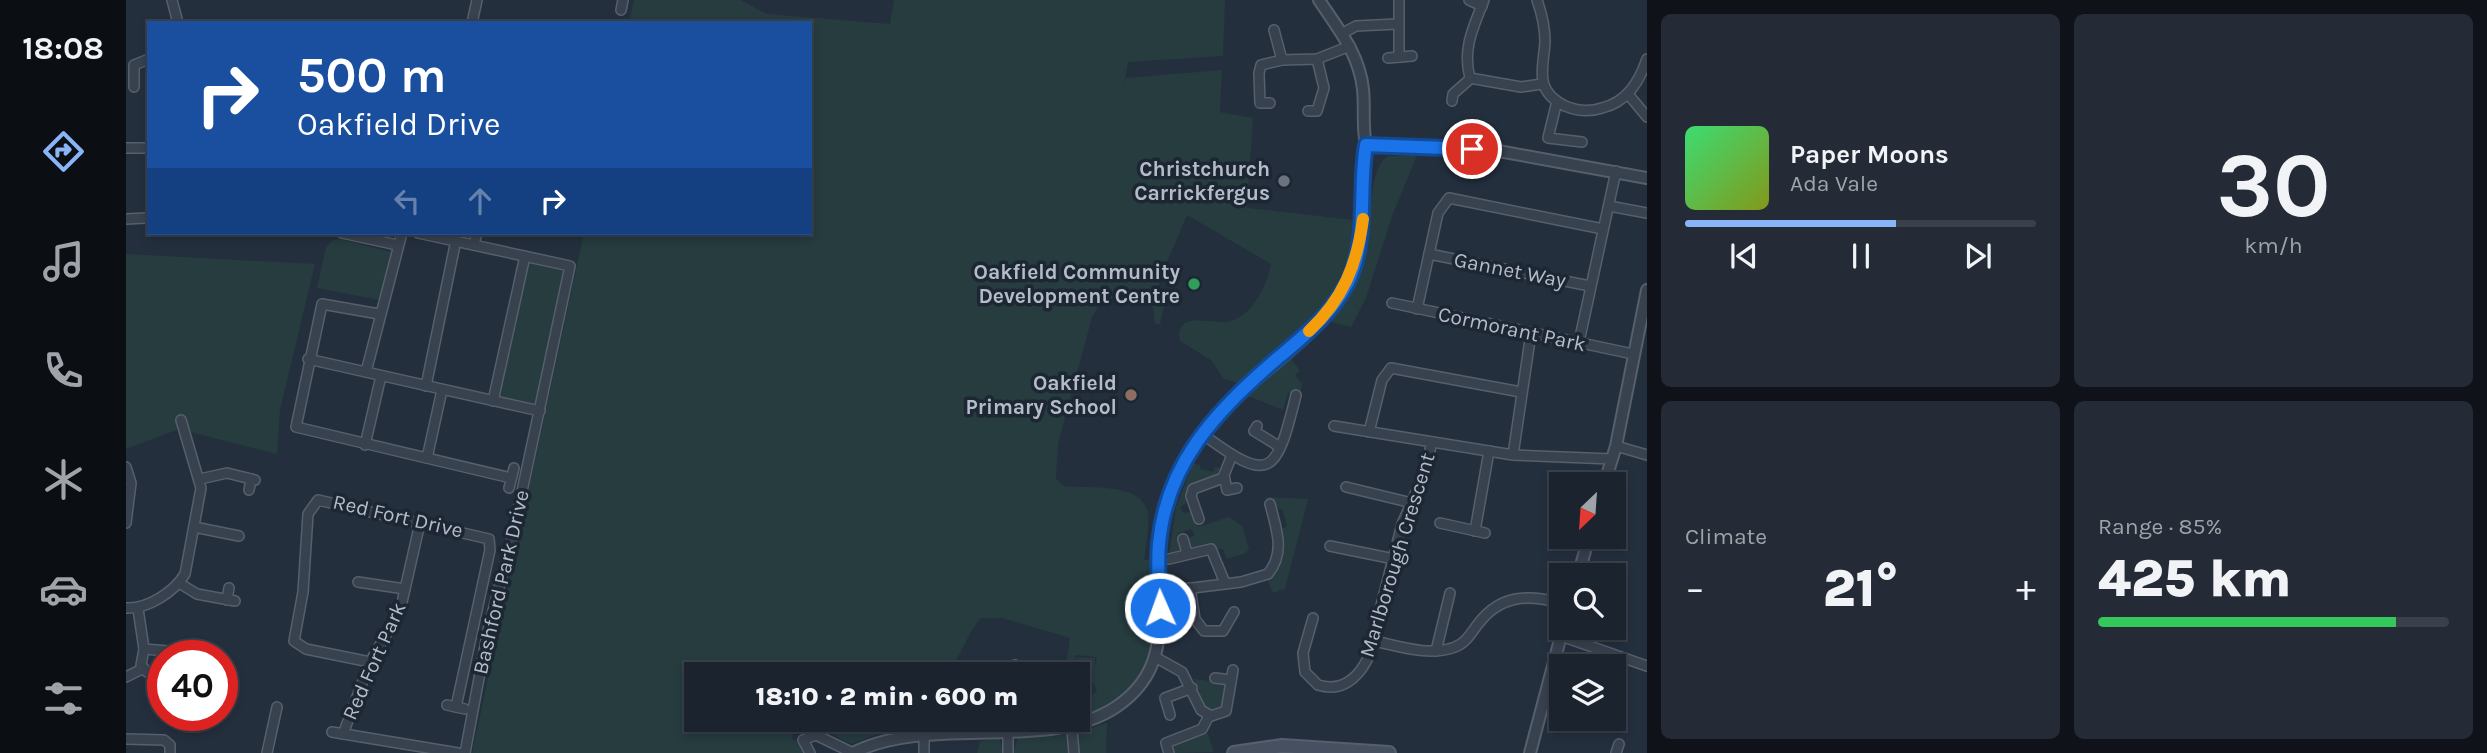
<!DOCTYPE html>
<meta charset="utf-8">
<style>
:root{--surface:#1b232e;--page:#242b36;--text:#f1f3f6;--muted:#a0a4aa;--line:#39404a;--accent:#8ab4f8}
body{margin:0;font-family:Karla,sans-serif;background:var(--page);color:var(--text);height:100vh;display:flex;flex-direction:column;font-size:26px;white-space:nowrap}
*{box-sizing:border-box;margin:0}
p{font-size:23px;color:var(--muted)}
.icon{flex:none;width:38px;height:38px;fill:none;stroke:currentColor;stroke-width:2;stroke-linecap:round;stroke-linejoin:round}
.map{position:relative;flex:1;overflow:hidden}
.drawer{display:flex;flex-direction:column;gap:14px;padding:14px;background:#0f1319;width:840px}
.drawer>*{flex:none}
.banner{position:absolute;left:21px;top:21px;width:665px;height:214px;border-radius:0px;box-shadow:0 4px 10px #0003,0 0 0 2px var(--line);background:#1a4fa0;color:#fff;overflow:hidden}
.needle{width:46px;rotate:205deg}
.buttons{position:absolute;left:1423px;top:472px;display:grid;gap:14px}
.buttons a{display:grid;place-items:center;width:77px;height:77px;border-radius:0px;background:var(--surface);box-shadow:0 4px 10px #0003,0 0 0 2px var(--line);font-size:35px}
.speed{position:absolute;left:21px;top:640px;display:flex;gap:14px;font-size:35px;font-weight:700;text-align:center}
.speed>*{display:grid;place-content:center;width:91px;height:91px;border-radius:50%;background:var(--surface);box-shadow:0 4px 10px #0003,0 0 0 2px var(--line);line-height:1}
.speed .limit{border:10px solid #d22;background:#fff;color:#111}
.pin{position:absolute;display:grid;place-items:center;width:60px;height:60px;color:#fff;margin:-30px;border:4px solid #fff;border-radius:50%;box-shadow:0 2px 7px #0007}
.me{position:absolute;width:77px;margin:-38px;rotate:358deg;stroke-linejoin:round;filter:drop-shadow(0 0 5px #0008)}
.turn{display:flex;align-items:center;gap:24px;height:147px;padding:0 35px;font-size:32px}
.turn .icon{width:91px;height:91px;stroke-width:2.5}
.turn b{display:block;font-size:49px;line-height:60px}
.lanes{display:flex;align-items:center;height:66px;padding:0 35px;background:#0003;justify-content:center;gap:35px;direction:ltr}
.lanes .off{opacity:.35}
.big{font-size:52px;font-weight:800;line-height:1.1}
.drawer .card{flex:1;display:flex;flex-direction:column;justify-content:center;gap:10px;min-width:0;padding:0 24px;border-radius:10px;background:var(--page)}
.drawer .dial{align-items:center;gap:0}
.dial b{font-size:91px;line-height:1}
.song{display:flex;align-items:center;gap:21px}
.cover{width:84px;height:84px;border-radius:10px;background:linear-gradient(135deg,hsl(140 70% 55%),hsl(70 70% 35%))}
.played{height:7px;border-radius:4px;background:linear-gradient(90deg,var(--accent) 60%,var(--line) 60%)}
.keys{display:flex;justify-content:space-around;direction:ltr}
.heat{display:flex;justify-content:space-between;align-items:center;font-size:38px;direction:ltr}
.charge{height:10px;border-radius:5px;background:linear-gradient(90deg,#34c759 85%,var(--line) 0)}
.drawer .tiles{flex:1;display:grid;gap:14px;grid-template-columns:repeat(2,1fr)}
.trip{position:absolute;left:558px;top:662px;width:406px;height:70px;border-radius:0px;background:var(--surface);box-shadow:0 4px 10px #0003,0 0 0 2px var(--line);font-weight:800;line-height:70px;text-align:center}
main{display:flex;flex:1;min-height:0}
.menu{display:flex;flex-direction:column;width:126px;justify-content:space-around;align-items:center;background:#0b0e12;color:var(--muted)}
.menu .icon{width:49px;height:49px}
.menu .current{color:var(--accent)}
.menu b{font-size:32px;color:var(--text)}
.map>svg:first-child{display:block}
</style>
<main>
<nav class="menu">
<b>18:08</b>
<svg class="icon current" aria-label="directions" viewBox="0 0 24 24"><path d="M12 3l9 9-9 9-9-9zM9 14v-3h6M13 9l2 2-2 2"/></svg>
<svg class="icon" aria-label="music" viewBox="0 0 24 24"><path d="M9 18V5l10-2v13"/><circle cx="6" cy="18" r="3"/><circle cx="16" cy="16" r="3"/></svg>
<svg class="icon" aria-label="phone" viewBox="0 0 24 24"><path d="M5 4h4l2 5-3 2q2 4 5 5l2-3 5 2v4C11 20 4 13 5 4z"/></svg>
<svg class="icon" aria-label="climate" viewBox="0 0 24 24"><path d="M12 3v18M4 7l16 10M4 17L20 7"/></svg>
<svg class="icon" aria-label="car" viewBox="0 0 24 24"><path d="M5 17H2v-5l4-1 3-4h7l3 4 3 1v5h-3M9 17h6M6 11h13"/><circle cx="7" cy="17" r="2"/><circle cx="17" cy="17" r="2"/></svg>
<svg class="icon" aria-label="filters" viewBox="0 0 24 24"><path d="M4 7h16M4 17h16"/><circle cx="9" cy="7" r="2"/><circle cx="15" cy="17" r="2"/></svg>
</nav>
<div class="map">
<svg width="1521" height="753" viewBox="0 0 1521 753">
<rect width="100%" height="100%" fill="#242f3e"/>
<g fill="#263c3f">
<path d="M508 0H614L641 14 764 24 768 0H1099L1097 56 1002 62 998 85 1000 78 1096 70 1094 112 1127 118 1121 208 1228 220 1224 258 1207 292 1176 327 1113 383 1098 379 1085 360 1054 341C1048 308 1089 326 1105 321 1128 314 1141 284 1145 264L1061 215 1033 281V290L1041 294 1034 324H1029L1027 307C1009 307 995 297 977 299L966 317 932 444 930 479 938 486C963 489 1020 481 1022 516 1023 530 1020 546 1018 560H1031C1031 611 1037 678 982 706 972 710 963 717 952 717V694L966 696 971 690 965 680 967 677 952 679 951 657 969 658V667L971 657 950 655 948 674H939L944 638 876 618H855C840 635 835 659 818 674H570V719H669L666 739 680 746 682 753H346L458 233H684V23H503Z"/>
<path d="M1291 155 1266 216 1240 298 1225 327 1201 321C1219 301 1233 281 1240 255 1247 230 1240 169 1262 156Z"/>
<path d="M214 239 265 252 254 300 191 288 200 247 207 240Z"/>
<path d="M0 254 189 264 154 410 151 454 53 429 0 449Z"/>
<path d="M399 256 444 266 414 411 367 401Z"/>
<path d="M1164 357 1174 371 1169 375 1176 384 1174 395 1162 393 1157 410 1120 395Z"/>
<path d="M1067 463 1074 465V469L1087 472 1089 467 1094 468 1091 476 1066 484 1062 502 1054 507 1057 513 1065 512 1072 527 1103 517 1116 526 1123 548 1120 553 1101 559 1097 549 1092 550 1086 545 1065 548 1060 538 1069 536 1066 529 1052 533 1055 549 1043 555 1050 507Z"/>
<path d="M1140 497 1182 499 1159 589 1147 593 1141 579 1150 570 1156 556V529L1161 526 1156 509H1150L1141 503Z"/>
<path d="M1068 679 1099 683 1098 707 1088 713 1078 708Z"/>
<path d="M671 719H776V730L758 732 725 744 687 724 675 726Z"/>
<path d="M981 723 980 753H953L951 733Z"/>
<path d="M1081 732 1088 752 1049 753 1048 745Z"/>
<path d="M939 734 943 737 944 753H887L892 738Z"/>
<path d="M874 739 877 753H851L854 741Z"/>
</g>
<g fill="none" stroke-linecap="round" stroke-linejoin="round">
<defs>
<g id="minor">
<path d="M46 0 52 23"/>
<path d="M1343 0 1356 6"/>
<path d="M1358 0C1348 26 1336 48 1344 78L1395 87 1416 84"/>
<path d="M1411 0C1416 14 1419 27 1419 42 1417 70 1408 91 1439 106 1451 111 1464 112 1476 108 1501 102 1513 82 1521 59"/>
<path d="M495 10 497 0"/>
<path d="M346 23 351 0"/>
<path d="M1148 30 1156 60"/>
<path d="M1217 33 1230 26 1271 24"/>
<path d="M1273 57V0"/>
<path d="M1262 58 1286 56"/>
<path d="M8 87V65L23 59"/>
<path d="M1502 94 1521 117"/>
<path d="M1326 101 1327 94 1344 79"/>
<path d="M1431 101 1422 138 1456 142"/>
<path d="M1144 103H1134L1133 73 1135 65 1156 60 1191 59 1224 46"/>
<path d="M1182 111H1191L1198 88 1191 59"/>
<path d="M0 148H23"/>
<path d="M1483 206 1521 213"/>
<path d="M0 219 20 218"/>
<path d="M216 233 271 245"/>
<path d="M292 233 444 266 386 538 362 630 339 753"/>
<path d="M348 244 351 233"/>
<path d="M1303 254 1464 286"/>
<path d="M1266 303 1507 354"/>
<path d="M1291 309 1312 213 1323 198 1477 229"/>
<path d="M253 314 196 304 170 427 385 478"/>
<path d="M1453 342 1490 171"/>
<path d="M182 359 414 411"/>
<path d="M240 372 276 233"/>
<path d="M300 386 330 240"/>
<path d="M367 401 399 256"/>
<path d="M1131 426 1128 431 1154 447"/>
<path d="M1208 426 1387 455 1486 459"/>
<path d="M1243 432 1256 380 1265 368 1395 392"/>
<path d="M1075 433C1144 484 1150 477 1170 395"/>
<path d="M239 445 255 376"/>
<path d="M1490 446 1521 455"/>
<path d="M1106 455 1098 475 1101 490 1111 488"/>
<path d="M1387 455 1405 333"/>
<path d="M301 458 316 390"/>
<path d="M0 467 5 483 0 523"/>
<path d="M74 479 101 473 129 480"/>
<path d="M1220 487 1286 503"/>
<path d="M383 488 388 468"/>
<path d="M123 490 125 479"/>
<path d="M1073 519 1065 496 1067 489 1097 478"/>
<path d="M1314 523 1359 533"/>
<path d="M68 527 113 536"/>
<path d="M1349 531 1363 451"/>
<path d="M1057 539 1061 553"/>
<path d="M1204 546 1268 559"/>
<path d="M1043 559 1085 549 1099 583"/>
<path d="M232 582 279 589"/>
<path d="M53 583 71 594 109 601"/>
<path d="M1064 588 1069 619 1078 631H1097L1108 612"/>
<path d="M1034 592 1115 582 1142 574C1160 552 1150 528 1144 504"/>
<path d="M101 600 103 588"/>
<path d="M0 608C22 609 48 592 59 574L75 488 55 420"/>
<path d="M12 609 18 649 15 665 21 672 37 673"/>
<path d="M1187 618 1177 653 1179 672 1192 685C1215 692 1231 679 1241 660L1276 524 1298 474 1306 442"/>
<path d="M1435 636 1521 666"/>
<path d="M1248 641C1273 646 1303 657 1329 647 1340 643 1345 633 1352 624 1374 595 1401 594 1435 603"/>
<path d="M18 649 67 653 72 656"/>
<path d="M1310 651 1324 593"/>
<path d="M1029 657 1056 672 1075 710 1085 716 1100 711 1107 670"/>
<path d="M244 662 180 649 168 641 177 592 182 514 192 500 363 539 364 550 330 707"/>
<path d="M888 674 889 665"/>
<path d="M0 677 16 669"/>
<path d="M1089 678 1105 680"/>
<path d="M321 705 339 709"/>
<path d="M1044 715 1039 698 1066 688"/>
<path d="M850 719 851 732"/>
<path d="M945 719 948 753"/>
<path d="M882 731V753"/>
<path d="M206 732 332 753"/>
<path d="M217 734 244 662 274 611 294 523"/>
<path d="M798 736V753"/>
<path d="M0 739 38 740 44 745V753"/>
<path d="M141 753 151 707"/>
<path d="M684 753 677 740 690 735 727 753"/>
<path d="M1043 753 1040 743 1076 729 1083 716"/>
<path d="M1490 753 1493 744"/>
</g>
<g id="tertiary">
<path d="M1193 0C1212 29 1233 53 1237 89 1239 108 1236 127 1240 145"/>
<path d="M1478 485 1490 446 1521 290"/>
<path d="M1452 576 1463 537"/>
<path d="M727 753C803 714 921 753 990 707 1053 665 1027 604 1033 543 1035 521 1042 497 1050 477 1085 389 1188 356 1223 280 1242 237 1232 189 1240 145L1367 150 1521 178"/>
<path d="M1404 753 1437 628"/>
</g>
<path id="secondary" d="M1108 753 1156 746 1263 753"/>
</defs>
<use href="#minor" stroke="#565f6c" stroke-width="12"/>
<use href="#tertiary" stroke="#565f6c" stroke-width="14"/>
<use href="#secondary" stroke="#565f6c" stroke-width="16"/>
<use href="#minor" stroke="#38414e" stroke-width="9"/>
<use href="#tertiary" stroke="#38414e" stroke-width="10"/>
<use href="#secondary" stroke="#465061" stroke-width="12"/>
</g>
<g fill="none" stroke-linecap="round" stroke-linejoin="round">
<defs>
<path id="route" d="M1034 608C1033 587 1031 565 1033 544 1040 465 1089 412 1146 363 1174 339 1205 316 1222 282 1243 239 1232 190 1240 145L1346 149"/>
</defs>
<use href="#route" stroke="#114b97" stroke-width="18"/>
<use href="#route" stroke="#1a73e8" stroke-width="12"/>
<path stroke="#f59e0b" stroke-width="12" d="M1183 331C1217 299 1231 265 1237 219"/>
</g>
<circle fill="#6b7280" stroke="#1d2633" stroke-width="2.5" cx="1158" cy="181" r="7"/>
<circle fill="#2e9e5b" stroke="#1d2633" stroke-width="2.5" cx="1068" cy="284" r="7"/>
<circle fill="#8d6e63" stroke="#1d2633" stroke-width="2.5" cx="1005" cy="395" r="7"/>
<g text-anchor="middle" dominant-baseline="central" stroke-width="7" stroke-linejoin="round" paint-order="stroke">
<g font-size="21" font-weight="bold" fill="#b4bcc9" stroke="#1d2633" text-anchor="end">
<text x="1144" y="169">Christchurch<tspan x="1144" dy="24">Carrickfergus</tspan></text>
<text x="1054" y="272">Oakfield Community<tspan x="1054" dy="24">Development Centre</tspan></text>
<text x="991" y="383">Oakfield<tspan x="991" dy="24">Primary School</tspan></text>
</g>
<g font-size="21" fill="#b4bcc9" stroke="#1d2633">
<text transform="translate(1384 270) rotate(11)">Gannet Way</text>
<text transform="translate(1386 329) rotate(12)">Cormorant Park</text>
<text transform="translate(272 516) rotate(13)">Red Fort Drive</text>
<text transform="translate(1271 555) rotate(-73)">Marlborough Crescent</text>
<text transform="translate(375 582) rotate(-77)">Bashford Park Drive</text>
<text transform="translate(248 661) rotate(-66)">Red Fort Park</text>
</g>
</g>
</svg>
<div class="buttons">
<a><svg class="needle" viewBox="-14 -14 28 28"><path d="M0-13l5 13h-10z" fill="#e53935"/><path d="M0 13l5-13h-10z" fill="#a0a4aa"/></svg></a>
<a><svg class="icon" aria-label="search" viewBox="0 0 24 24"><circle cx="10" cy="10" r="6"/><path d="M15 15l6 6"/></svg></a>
<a><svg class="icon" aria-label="layers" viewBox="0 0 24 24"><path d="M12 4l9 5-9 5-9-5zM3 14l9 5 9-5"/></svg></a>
</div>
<div class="speed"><div class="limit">40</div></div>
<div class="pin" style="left:1346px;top:149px;background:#d93025"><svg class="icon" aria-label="arrive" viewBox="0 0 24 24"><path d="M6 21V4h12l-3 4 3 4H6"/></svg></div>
<svg class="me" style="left:1034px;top:608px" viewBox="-20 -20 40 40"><circle r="17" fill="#1a73e8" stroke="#fff" stroke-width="3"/><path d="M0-11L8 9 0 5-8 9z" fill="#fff"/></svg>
<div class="trip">18:10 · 2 min · 600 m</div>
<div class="banner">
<div class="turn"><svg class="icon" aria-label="right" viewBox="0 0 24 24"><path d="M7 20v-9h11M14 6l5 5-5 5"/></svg><div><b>500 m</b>Oakfield Drive</div></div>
<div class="lanes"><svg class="icon off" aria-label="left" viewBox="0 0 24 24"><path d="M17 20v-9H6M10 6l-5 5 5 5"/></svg><svg class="icon off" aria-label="ahead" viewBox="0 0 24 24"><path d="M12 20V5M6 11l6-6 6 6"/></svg><svg class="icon" aria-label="right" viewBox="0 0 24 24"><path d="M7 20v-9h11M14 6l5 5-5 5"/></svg></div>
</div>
</div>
<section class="drawer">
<div class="tiles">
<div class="card">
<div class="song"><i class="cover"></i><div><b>Paper Moons</b><p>Ada Vale</p></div></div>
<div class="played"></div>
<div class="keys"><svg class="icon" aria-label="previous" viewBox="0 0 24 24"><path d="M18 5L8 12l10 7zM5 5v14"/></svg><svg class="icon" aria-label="pause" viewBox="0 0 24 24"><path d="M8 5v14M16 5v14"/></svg><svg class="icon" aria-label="next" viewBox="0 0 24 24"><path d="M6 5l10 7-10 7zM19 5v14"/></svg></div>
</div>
<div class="card dial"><b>30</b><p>km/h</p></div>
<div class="card"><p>Climate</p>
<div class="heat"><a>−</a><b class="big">21°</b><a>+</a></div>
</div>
<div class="card"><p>Range · 85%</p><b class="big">425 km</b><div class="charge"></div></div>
</div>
</section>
</main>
